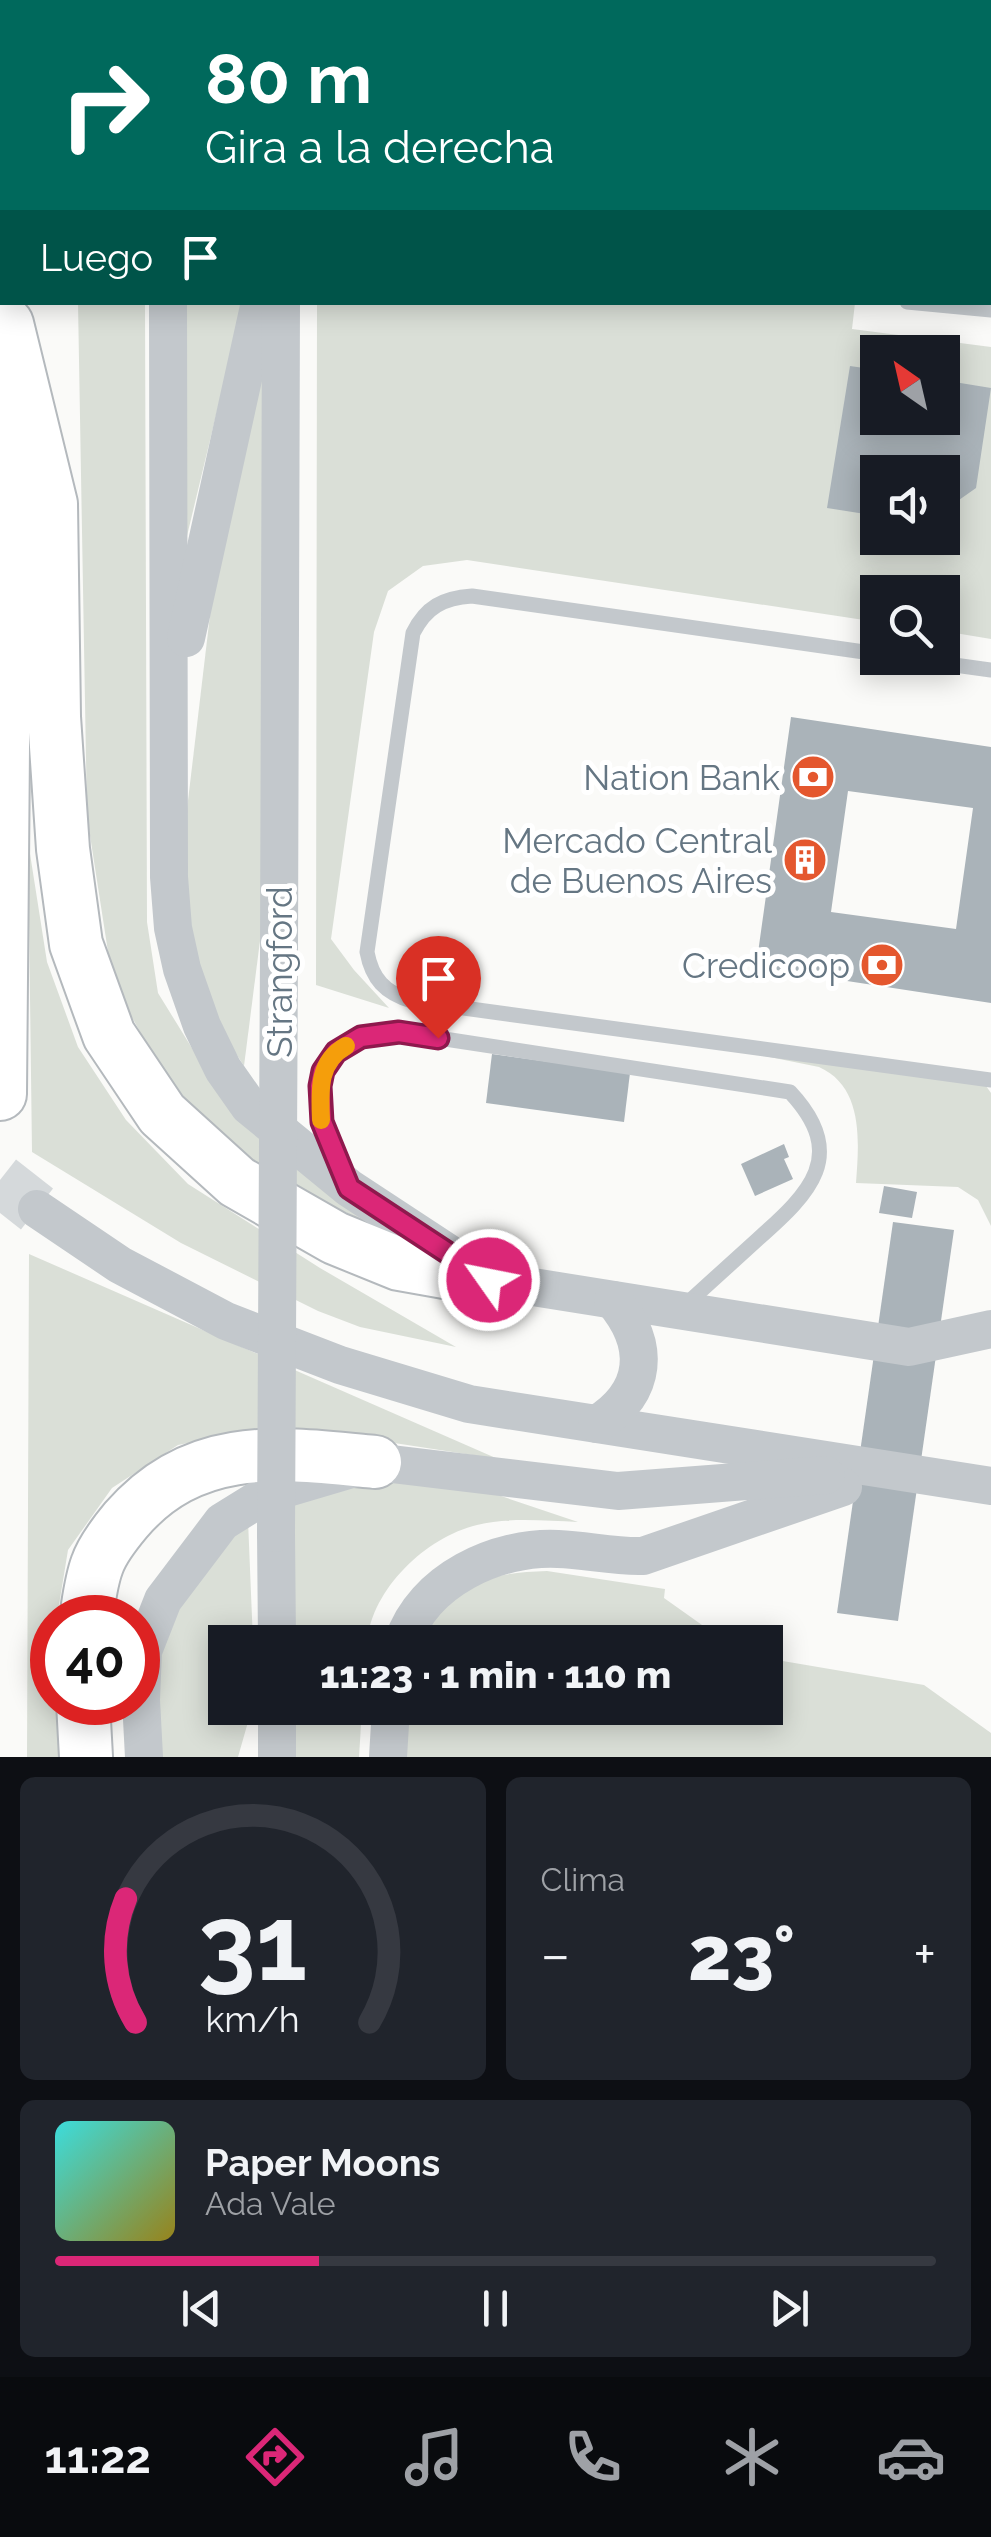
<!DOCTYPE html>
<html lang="es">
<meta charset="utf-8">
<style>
:root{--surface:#171b24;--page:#20242c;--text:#f1f3f6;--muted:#9ea1a6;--line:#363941;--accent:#db2777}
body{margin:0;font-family:Raleway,sans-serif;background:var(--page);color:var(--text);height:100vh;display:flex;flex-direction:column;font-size:38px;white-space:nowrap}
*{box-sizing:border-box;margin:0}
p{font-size:32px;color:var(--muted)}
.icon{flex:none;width:55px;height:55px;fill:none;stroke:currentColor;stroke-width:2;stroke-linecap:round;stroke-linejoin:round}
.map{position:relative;height:1757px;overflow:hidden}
.side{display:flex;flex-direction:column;gap:20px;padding:20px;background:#0d0f14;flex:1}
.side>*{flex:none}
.banner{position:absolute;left:0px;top:0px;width:992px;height:305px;box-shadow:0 5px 25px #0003;background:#00695c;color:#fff;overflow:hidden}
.needle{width:65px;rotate:326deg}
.controls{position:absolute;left:860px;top:335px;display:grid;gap:20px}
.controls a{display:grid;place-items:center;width:100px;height:100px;border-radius:0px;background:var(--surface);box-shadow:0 5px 25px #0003;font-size:50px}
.speed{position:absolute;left:30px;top:1595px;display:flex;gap:20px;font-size:50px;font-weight:700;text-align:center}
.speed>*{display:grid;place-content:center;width:130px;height:130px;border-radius:50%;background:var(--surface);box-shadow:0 5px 25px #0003;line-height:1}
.speed .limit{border:15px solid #d22;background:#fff;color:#111}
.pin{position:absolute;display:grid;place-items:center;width:85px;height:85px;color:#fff;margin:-102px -42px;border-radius:50% 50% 50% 0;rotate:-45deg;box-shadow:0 0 10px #0007}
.pin .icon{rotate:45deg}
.me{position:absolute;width:110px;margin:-55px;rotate:303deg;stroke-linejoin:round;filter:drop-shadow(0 0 8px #0008)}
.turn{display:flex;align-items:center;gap:35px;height:210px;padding:0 40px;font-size:45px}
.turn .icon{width:130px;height:130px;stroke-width:2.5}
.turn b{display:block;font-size:70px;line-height:85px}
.then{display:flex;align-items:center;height:95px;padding:0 40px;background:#0003;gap:20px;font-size:38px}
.big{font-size:75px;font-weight:800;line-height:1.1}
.side .tile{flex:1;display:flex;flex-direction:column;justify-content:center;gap:15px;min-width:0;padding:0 35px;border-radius:15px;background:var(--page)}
.side .dial{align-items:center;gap:0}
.dial svg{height:260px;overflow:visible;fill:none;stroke:var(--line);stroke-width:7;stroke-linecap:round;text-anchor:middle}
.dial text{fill:var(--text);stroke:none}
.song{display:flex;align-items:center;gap:30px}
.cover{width:120px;height:120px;border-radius:15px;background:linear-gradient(135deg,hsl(180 70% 55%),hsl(50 70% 35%))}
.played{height:10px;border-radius:5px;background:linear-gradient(90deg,var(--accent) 30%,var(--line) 30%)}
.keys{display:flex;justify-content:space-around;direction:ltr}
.heat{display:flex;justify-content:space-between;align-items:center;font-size:55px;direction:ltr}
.side .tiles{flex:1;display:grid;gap:20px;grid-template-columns:1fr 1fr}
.tile:last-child{grid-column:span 2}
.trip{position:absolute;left:208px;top:1625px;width:575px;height:100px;border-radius:0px;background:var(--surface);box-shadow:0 5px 25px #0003;font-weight:800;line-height:100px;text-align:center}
.tabs{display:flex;height:160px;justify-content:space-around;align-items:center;background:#090b0e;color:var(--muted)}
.tabs .icon{width:70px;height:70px}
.tabs .active{color:var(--accent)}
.tabs b{font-size:45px;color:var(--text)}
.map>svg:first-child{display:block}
</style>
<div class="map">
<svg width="991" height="1757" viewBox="0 0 991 1757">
<rect width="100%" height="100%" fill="#fafaf8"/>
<g fill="#dadfd7" fill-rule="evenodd">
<path d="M78 303H145L147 922 158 993 224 1100 361 1219 247 1169 172 1088 113 984 87 816Z"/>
<path d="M178 303H243L180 565Z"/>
<path d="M268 303 261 933 244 1066 217 1024 190 964 180 868 220 531Z"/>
<path d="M317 303H855L852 329 991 347V639L943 631 942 592H878L877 622 467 560 423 566 388 591 374 632 331 939 354 970 389 1008 316 985ZM878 352H942V418H878ZM878 472H942V538H878Z"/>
<path d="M28 841 47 962 78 1047 126 1120 188 1184 320 1268 456 1347 360 1327 318 1311 181 1243 32 1152Z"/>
<path d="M679 1039 981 1079 991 1093V1226L978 1200 958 1187 856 1183C859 1142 864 1087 819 1067Z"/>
<path d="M29 1254 498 1459 336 1434H233L178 1445 112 1488 68 1550 57 1617 52 1618V1702L60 1703 61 1757H27Z"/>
<path d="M300 1468 483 1490 578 1522C545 1521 509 1517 477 1525 426 1537 372 1589 367 1642H290L291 1509 248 1520 253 1642H225V1708H252L238 1757H153L157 1631 181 1560Z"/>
<path d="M547 1571 665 1589 664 1598 726 1642H422C451 1584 485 1573 547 1571Z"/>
<path d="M765 1658 924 1685 991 1733V1757H405L408 1708H765Z"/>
<path d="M289 1708H362L359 1757H289Z"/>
</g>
<g fill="#aab3b9" fill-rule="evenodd">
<path d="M850 366 878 370V418H942V380L991 388 976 488 942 512V472H878V516L827 508Z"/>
<path d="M791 717 991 747V1003L756 967ZM848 791 973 808 956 929 831 912Z"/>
<path d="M492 1054 630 1073 624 1122 486 1103Z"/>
<path d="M784 1144 789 1157 784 1159 793 1179 755 1196 741 1164Z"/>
<path d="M884 1186 917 1192 912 1218 879 1213Z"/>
<path d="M893 1222 954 1230 898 1621 837 1613Z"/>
</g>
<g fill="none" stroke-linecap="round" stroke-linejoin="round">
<path stroke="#d5d9db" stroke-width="52" stroke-dasharray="52 26" stroke-linecap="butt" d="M0 1180 37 1209"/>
<defs>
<g id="motorway">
<path d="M9 2 10 0"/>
<path d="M7 324 51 504 54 717 63 849 76 944 109 1035 162 1114 237 1182 335 1238 399 1264 489 1280"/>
<path d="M0 1094 6 400"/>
<path d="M86 1618C89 1600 91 1581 97 1565 102 1550 116 1532 126 1520 195 1440 281 1453 375 1462"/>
<path d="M83 1702 86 1757"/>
</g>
</defs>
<use href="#motorway" stroke="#b4b9bd" stroke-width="56"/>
<g stroke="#c3c8cc" stroke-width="15">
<path d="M486 2V0"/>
<path d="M990 274H991"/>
<path d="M907 302 991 310"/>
<path d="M878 654 472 596C443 598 426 607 413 633L367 952C372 979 385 993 412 1001L991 1080"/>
<path d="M904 658 991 670"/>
<path d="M342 1170C323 1126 297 1063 359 1038 371 1034 386 1033 399 1032L790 1092C849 1155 810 1193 758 1239 733 1262 707 1285 682 1308"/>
</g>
<g stroke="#c3c8cc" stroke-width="38">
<path d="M218 2 219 0"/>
<path d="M331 2 332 0"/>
<path d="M168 302 169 877 173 928 182 969 202 1026 223 1069 249 1106 349 1188 489 1280 909 1347 991 1329"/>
<path d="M186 638 260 302"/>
<path d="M279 950 281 302"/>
<path d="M37 1209 120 1265 226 1321 340 1365 469 1404 991 1486"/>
<path d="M597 1424C648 1392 651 1345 613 1300"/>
<path d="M276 1533 277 1642"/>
<path d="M403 1642C423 1580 497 1546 558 1549 587 1550 614 1557 643 1556L843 1487"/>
<path d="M277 1708V1757"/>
<path d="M144 1757 141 1700 143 1651 163 1600 222 1522 267 1494 375 1462 618 1491 826 1475"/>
<path d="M388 1757 391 1708"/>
</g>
<use href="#motorway" stroke="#fff" stroke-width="52"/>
<path stroke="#c3c8cc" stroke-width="38" d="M276 1533 279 950"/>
</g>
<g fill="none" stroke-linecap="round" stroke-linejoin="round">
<defs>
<path id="route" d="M438 1038 399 1032 361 1037 336 1052 323 1071 320 1086 322 1122 349 1188 489 1280"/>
</defs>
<use href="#route" stroke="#8e194d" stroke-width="25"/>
<use href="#route" stroke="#db2777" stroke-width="18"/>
<path stroke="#f59e0b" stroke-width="18" d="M321 1120C320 1092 317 1062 346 1046"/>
</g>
<defs>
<symbol id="bank-disc" viewBox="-11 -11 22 22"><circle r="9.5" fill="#e4572e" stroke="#fff"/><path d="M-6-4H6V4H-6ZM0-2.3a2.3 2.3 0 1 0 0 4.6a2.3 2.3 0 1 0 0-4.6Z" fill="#fff"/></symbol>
<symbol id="building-disc" viewBox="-11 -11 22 22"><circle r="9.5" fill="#e4572e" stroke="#fff"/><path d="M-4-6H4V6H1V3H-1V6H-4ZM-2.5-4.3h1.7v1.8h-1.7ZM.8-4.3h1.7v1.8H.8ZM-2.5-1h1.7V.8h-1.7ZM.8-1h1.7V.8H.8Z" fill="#fff"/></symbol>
</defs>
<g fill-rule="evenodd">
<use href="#bank-disc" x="788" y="752" width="50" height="50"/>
<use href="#building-disc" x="780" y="835" width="50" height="50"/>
<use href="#bank-disc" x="857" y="940" width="50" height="50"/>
</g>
<g text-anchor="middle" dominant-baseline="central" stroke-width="10" stroke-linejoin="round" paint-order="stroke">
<g font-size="35" fill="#657683" stroke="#fff" text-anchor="end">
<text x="780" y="777">Nation Bank</text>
<text x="772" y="840">Mercado Central<tspan x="772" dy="40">de Buenos Aires</tspan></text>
<text x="850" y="965">Credicoop</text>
</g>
<g font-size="35" fill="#657683" stroke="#fff">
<text transform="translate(279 972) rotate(-90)">Strangford</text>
</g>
</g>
</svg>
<div class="controls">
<a><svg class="needle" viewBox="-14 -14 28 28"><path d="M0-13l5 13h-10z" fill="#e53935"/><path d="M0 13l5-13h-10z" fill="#9ea1a6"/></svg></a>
<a><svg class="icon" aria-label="sound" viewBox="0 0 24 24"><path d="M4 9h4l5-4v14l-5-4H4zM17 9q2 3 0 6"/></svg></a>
<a><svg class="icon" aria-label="search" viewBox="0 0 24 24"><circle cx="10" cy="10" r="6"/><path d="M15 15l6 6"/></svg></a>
</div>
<div class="speed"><div class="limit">40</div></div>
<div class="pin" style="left:438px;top:1038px;background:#d93025"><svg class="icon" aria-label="arrive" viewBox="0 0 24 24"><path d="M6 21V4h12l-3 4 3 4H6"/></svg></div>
<svg class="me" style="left:489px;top:1280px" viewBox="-20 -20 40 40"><circle r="17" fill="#db2777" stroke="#fff" stroke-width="3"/><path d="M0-11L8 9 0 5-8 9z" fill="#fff"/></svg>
<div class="trip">11:23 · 1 min · 110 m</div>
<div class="banner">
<div class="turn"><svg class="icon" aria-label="right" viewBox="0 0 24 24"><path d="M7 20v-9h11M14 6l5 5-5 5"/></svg><div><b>80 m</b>Gira a la derecha</div></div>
<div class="then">Luego<svg class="icon" aria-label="arrive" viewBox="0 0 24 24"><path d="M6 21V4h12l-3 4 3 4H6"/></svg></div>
</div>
</div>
<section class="side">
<div class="tiles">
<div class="tile dial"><svg viewBox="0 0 100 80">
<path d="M14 69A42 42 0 1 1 86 69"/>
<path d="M14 69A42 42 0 0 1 11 31" stroke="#db2777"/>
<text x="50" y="56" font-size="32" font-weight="700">31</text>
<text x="50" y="72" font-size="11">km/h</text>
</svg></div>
<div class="tile"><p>Clima</p>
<div class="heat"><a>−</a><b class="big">23°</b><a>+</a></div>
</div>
<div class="tile">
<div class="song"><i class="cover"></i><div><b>Paper Moons</b><p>Ada Vale</p></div></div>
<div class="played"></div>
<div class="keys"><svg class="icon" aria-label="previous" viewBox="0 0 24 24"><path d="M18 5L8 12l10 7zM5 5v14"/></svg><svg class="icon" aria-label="pause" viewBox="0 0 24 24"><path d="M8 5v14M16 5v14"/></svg><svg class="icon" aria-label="next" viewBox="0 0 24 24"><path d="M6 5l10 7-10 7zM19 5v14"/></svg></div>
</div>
</div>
</section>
<nav class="tabs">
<b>11:22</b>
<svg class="icon active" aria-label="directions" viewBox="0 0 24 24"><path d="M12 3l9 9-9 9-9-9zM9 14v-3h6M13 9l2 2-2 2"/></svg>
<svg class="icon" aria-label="music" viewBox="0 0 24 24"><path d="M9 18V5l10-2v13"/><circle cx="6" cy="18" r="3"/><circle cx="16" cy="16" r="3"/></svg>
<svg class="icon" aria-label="phone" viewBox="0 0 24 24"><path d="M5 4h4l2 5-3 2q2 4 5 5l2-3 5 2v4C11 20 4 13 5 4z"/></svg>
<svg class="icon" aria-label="climate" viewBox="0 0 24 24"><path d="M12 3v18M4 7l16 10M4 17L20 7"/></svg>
<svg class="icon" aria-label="car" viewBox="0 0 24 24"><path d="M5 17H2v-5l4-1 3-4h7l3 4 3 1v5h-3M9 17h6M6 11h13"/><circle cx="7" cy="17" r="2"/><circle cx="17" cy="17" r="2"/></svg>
</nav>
